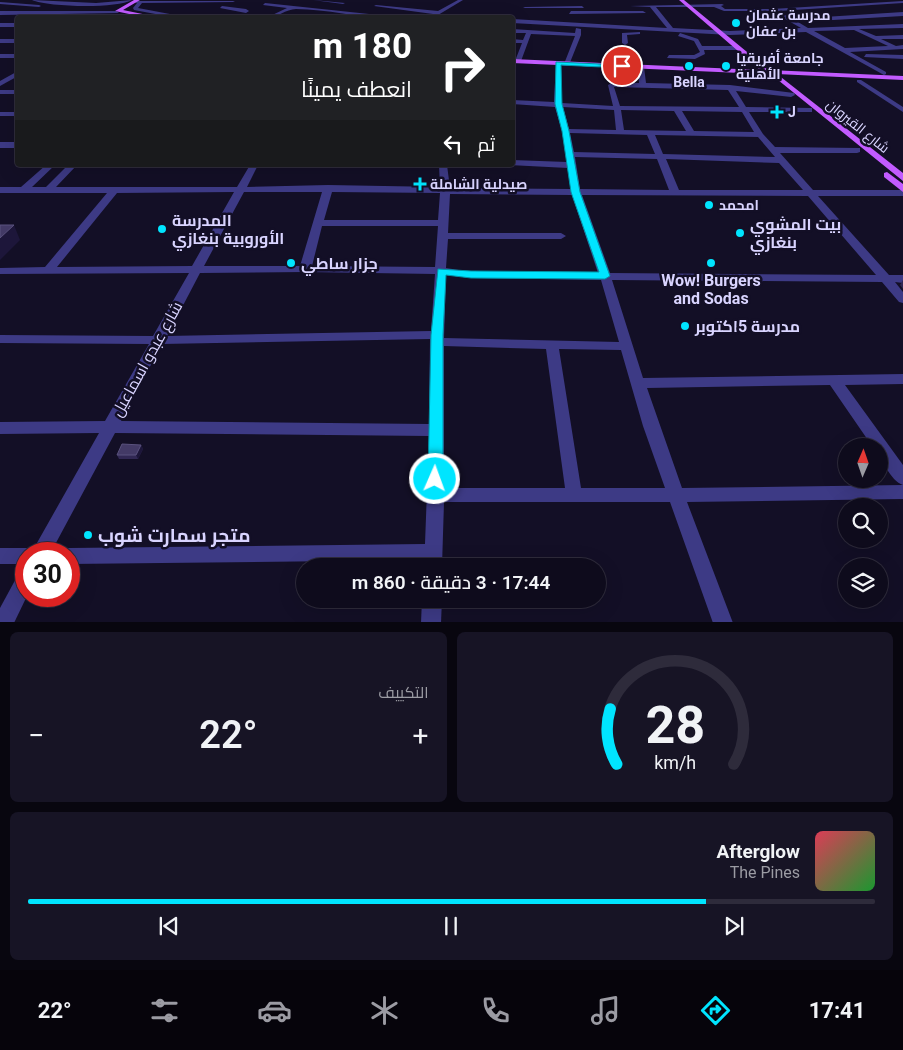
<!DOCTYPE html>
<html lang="ar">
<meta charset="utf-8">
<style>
:root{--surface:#0e0b1c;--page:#171425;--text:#f1f3f6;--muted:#9b9ba3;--line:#2e2b3b;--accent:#00e5ff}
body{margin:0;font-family:Roboto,Cairo,sans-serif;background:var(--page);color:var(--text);direction:rtl;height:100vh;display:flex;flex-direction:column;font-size:19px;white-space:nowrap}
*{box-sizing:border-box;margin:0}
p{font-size:16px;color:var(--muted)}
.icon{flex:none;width:28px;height:28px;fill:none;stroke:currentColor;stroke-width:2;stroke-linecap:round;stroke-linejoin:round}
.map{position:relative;height:622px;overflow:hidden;direction:ltr}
.side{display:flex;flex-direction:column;gap:10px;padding:10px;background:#08060f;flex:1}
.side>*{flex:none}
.hud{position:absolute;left:15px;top:15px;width:500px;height:152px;border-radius:5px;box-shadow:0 5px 20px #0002,0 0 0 1px var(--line);direction:rtl;background:#202124;color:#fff;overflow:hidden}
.needle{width:32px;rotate:2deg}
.fabs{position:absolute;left:838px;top:438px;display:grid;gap:10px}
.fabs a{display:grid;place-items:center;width:50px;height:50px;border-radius:50%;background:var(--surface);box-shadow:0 5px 20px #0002,0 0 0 1px var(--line);font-size:25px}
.speed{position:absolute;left:15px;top:542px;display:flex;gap:10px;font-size:25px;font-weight:700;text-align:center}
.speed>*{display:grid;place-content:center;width:65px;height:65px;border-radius:50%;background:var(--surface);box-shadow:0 5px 20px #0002,0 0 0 1px var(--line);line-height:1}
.speed .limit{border:8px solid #d22;background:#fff;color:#111}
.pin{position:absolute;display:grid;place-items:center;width:42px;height:42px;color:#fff;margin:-21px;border:2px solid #fff;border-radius:50%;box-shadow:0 1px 5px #0007}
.me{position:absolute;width:55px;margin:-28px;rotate:2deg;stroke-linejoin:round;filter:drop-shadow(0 0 4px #0008)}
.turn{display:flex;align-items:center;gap:18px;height:105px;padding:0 20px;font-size:22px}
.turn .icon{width:65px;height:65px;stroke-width:2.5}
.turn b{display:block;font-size:35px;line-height:42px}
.then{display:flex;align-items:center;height:48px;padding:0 20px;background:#0003;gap:10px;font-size:19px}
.big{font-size:38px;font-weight:600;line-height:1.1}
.side .card{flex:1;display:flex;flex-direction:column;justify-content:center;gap:8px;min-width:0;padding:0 18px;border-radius:8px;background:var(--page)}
.side .dial{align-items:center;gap:0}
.dial svg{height:130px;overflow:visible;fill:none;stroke:var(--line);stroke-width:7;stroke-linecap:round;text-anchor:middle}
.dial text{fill:var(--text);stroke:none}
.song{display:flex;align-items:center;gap:15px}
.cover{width:60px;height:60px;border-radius:8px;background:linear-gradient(135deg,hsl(350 70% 55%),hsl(130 70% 35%))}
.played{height:5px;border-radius:2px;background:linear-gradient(90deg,var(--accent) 80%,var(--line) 80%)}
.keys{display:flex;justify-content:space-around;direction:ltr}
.heat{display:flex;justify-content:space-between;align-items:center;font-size:28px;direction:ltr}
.side .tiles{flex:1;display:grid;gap:10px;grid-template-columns:1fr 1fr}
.card:last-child{grid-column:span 2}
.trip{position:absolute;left:296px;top:558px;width:310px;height:50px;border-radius:25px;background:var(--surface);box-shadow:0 5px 20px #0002,0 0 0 1px var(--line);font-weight:600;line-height:50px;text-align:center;direction:rtl}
.menu{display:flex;height:80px;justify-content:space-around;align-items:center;background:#06040b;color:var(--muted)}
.menu .icon{width:35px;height:35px}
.menu .current{color:var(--accent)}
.menu b{font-size:22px;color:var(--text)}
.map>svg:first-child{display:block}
</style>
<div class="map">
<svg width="903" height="623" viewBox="0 0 903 623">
<rect width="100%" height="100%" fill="#130f26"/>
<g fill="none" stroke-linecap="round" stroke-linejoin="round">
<g fill="#3d3a85" fill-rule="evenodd">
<path d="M32 0 96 3 132 0C116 9 48 7 32 0Z"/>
<path d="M313 0 345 3 343 4Z"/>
<path d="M458 0H463L433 18 430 16 433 14 374 6 376 5 438 11Z"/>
<path d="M135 1H233L235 2 142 3 138 8 191 18H177L134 10 133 8 137 3 133 2Z"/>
<path d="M903 1V3L778 11 792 19 903 12V16L798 22 808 28 903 24V28L859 29 876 36 903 35V39H881L896 46 903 45V49L850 52 886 72V74L884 75 806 32 730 35 512 23V19L667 28 650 7 630 6 722 4 724 5 721 6 725 9H772ZM656 7H714L724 11H771L801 28 730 31 673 28ZM854 30 888 46 845 48 814 31Z"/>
<path d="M0 2 39 5 41 6 39 7 0 4Z"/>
<path d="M265 3 388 16 390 18C358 18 327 9 296 9 286 9 277 18 266 18L287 8 263 5Z"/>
<path d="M222 6 246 9 249 11 246 13 220 8Z"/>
<path d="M582 6 584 8H523L525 7Z"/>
<path d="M0 11H116L119 13 0 15Z"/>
<path d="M571 11H643L646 13 569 14Z"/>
<rect x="0" y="23" width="18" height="4"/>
<path d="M576 28 581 29V35L569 65 564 64 575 36 531 34 521 61 518 63 515 61 522 43H512V39L523 40 526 33H512V29L575 33Z"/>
<path d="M640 32V34L627 35 628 43 625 45 622 43V33Z"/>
<path d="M680 33 698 39 702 46H738L741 48 738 50H704L705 54 695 59 667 58 669 55H694L700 52 694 41 678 36Z"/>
<rect x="0" y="39" width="18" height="4"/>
<rect x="0" y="54" width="18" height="4"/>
<path d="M866 54 903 55V59L864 57Z"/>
<path d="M556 62 561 63 562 103 613 106 608 85 613 82 639 83 638 67 641 65 644 67 646 83 730 85 794 93 795 95 791 97 736 91 746 107 812 108V112H749L763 134 775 147 860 148V152L857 153H780L813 190H903V196H818L889 275H903V283L895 282 903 292V303L899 302 882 282 612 280 643 378 903 374V384L845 385 903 465V485C891 481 879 458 879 446H872L830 385 647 388 682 488 903 485V499L687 502 733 623H713L670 502H444L442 566H424V560L69 564V554H61L62 550 69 548 425 544 429 436 115 433 50 554H26V564H0V548H26L33 550 99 433 0 434V422L105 421 149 344 0 343V335L153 336 189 273 0 274V268L45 267 107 193H0V187H21L46 165H55L32 187H46L68 165H77L56 187H237L250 165H258L247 187 328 185 440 187 439 165H447L450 188 571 189 568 168 509 165H512V160L567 162 562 131 555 107 512 104V100L554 102ZM614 87 728 90 739 107 620 106ZM563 107 614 110 616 130 569 129ZM621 110 674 111 686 131 624 130ZM682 111 742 112 754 132 694 131ZM570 133 647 135 655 154 574 152ZM655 135 758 137 775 157 663 154ZM575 157 657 159 669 190 580 189ZM666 159 779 163 803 190H679ZM234 192 192 266 57 267 117 193ZM244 192H322L300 266H204ZM332 192 440 193 438 220H324ZM450 194 572 195 598 273 471 272 446 268 448 239H561L566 236 561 233H448ZM582 195 808 196 876 275 610 273ZM322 226H438L435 267 312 266ZM305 272 435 274 431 331 167 336 200 273ZM446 275 471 278 601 280 619 342 444 338ZM430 339 429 424 121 421 162 344ZM444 346 546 349 565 488H444ZM559 349 621 350 643 426 665 488H581Z"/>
<path d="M18 71V76L0 86V81Z"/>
<path d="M857 80H861L903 107V112L857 82Z"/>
<rect x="0" y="90" width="18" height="4"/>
<rect x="0" y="112" width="18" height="4"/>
<rect x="0" y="142" width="18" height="6"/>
<path d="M26 570 27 596 14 623H0V608L19 573Z"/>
<path d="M422 599H442L441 623H421Z"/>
</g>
<g fill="#c25bff" fill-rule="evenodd">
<path d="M134 0H140L123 10 162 18H148L115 11Z"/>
<path d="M679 0H684L769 70 903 76V80L777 74 903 173V181L778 80 766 74 512 63V59L760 70Z"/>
<path d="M887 172 903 184V192L884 177V173Z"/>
</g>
</g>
<g fill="#312854">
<path d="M903 280V289L900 285Z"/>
<path d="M141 445 143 449 138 459H119L117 455Z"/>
</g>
<g fill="#1d163a">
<path d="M14 225 20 240 0 260V238Z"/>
<path d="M141 445 143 449 138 459 136 455Z"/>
</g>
<g fill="#433a66" stroke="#5a527e">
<path d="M0 225H14L0 238Z"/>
<path d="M122 444 141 445 136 455H117Z"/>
</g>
<path fill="#00e5ff" stroke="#0095a6" d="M556 62 622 65 625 66 622 68 561 65 562 104 569 131 580 192 610 276 605 279 471 278 446 275 443 335V479L441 483 435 485 430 483 428 479 431 335 438 269 471 271 599 272 571 192 562 131 555 104Z"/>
<g fill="#00e5ff" stroke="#130f26" stroke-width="2">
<circle cx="736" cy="23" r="5"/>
<circle cx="689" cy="66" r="5"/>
<circle cx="726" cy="66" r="5"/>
<path d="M774.5 104.5h5v5h5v5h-5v5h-5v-5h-5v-5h5z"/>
<path d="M417.5 176.5h5v5h5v5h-5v5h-5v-5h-5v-5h5z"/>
<circle cx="709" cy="205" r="5"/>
<circle cx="162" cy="229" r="5"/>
<circle cx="740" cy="233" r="5"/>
<circle cx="291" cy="263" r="5"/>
<circle cx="711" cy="263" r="5"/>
<circle cx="685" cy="326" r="5"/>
<circle cx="88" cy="535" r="5"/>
</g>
<g text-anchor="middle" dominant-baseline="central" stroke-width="5" stroke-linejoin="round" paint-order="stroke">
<g font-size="14" font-weight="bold" fill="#d9d4ff" stroke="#130f26" text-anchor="start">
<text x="746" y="15">مدرسة عثمان<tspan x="746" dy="16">بن عفان</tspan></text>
<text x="736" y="58">جامعة أفريقيا<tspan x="736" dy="16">الأهلية</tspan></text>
<text x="689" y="82" text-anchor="middle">Bella</text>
<text x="788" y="112">J</text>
<text x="430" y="184">صيدلية الشاملة</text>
<text x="719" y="205">امحمد</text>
</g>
<g font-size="14" fill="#d9d4ff" stroke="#130f26">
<text transform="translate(858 126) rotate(39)">شارع القيروان</text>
</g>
<g font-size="16" font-weight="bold" fill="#d9d4ff" stroke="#130f26" text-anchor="start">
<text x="172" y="220">المدرسة<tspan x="172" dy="18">الأوروبية بنغازي</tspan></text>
<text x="750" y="224">بيت المشوي<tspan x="750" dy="18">بنغازي</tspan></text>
<text x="301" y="263">جزار ساطي</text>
<text x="711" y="280" text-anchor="middle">Wow! Burgers<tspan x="711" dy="18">and Sodas</tspan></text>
<text x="695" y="326">مدرسة 5اكتوبر</text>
</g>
<g font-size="16" fill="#d9d4ff" stroke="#130f26">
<text transform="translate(147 359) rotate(-61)">شارع عبدو اسماعيل</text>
</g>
<g font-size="19" font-weight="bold" fill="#d9d4ff" stroke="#130f26" text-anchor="start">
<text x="98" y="535">متجر سمارت شوب</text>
</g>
</g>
</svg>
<div class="fabs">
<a><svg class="needle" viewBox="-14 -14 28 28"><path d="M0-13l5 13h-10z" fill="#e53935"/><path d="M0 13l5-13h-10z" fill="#9b9ba3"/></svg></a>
<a><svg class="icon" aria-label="search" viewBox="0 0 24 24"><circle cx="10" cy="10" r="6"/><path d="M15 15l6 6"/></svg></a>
<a><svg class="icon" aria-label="layers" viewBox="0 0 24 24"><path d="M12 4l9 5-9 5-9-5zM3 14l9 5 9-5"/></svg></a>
</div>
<div class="speed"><div class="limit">30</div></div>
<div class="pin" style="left:622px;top:66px;background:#d93025"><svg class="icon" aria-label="arrive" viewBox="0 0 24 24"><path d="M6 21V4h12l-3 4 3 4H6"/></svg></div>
<svg class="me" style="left:435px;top:479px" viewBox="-20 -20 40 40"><circle r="17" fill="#00e5ff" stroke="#fff" stroke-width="3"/><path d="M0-11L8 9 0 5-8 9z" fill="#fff"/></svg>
<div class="trip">17:44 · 3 دقيقة · 860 m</div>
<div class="hud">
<div class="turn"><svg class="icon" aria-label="right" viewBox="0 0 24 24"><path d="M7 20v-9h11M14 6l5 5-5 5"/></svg><div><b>180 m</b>انعطف يمينًا</div></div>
<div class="then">ثم<svg class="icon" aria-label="left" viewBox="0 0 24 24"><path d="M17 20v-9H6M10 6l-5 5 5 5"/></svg></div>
</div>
</div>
<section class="side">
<div class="tiles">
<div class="card dial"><svg viewBox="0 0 100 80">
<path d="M14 69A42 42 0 1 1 86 69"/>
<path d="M14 69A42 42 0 0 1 10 35" stroke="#00e5ff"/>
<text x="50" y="56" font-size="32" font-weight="700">28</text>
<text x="50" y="72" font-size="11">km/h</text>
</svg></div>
<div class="card"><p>التكييف</p>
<div class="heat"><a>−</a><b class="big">22°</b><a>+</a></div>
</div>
<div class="card">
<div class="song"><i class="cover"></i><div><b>Afterglow</b><p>The Pines</p></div></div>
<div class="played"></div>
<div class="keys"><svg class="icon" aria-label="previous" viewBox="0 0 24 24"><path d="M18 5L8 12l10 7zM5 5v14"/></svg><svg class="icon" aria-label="pause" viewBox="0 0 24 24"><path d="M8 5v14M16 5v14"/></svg><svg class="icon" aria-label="next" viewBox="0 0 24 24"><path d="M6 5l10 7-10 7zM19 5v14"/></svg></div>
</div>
</div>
</section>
<nav class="menu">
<b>17:41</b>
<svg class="icon current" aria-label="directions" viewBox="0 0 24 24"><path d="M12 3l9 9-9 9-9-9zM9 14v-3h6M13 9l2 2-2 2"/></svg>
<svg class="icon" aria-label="music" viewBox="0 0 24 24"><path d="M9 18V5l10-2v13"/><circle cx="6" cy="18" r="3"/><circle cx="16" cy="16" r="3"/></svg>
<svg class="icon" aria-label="phone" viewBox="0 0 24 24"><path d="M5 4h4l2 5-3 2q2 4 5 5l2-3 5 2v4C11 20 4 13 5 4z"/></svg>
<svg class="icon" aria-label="climate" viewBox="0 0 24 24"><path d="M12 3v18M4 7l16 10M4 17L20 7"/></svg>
<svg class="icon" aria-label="car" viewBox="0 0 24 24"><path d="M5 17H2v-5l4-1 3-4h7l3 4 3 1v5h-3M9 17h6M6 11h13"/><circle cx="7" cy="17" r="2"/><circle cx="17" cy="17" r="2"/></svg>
<svg class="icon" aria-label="filters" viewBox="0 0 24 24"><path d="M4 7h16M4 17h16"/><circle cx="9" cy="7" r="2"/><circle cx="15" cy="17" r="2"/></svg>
<b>22°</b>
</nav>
